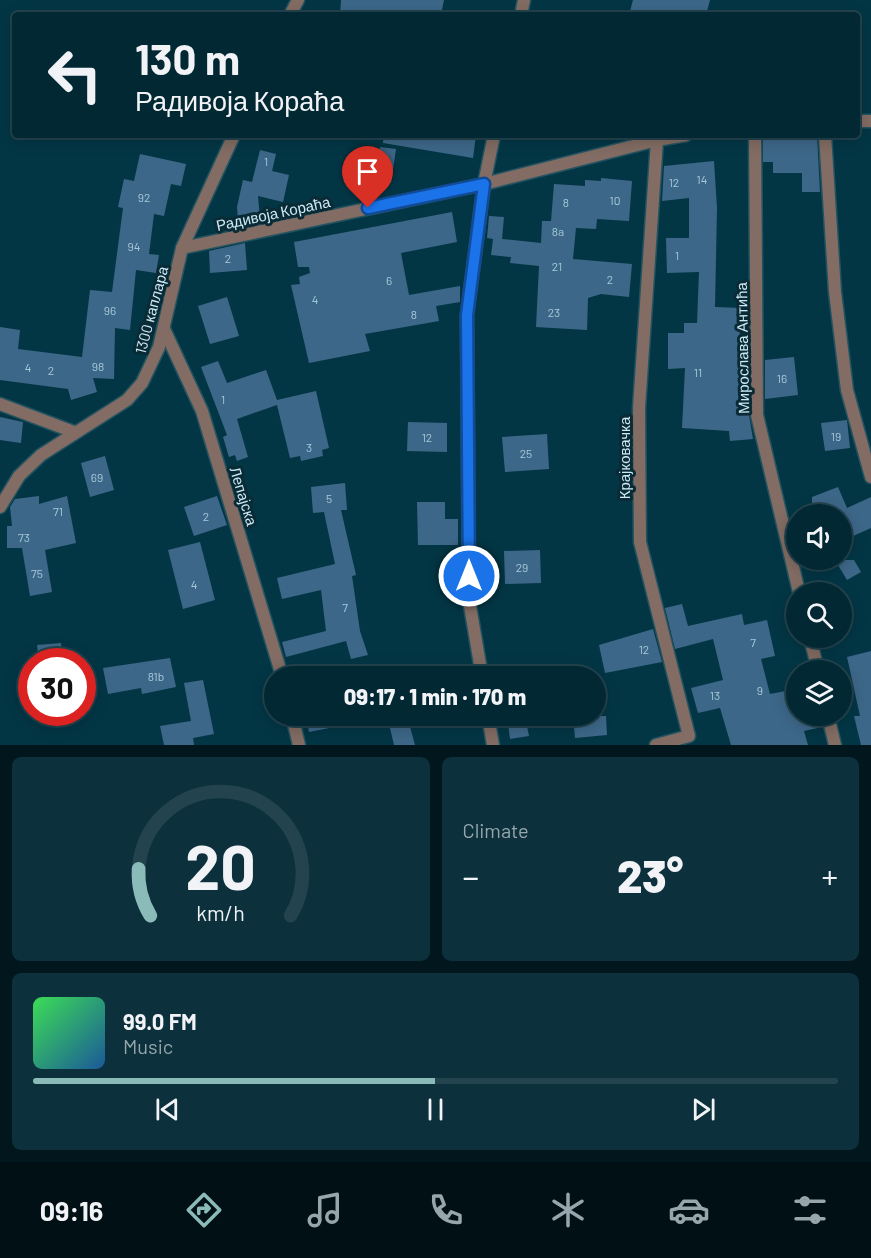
<!DOCTYPE html>
<meta charset="utf-8">
<style>
:root{--surface:#022834;--page:#0c303c;--text:#f1f3f6;--muted:#96a6ac;--line:#23444f;--accent:#8bbbb9}
body{margin:0;font-family:Barlow,sans-serif;background:var(--page);color:var(--text);height:100vh;display:flex;flex-direction:column;font-size:22px;white-space:nowrap}
*{box-sizing:border-box;margin:0}
p{font-size:20px;color:var(--muted)}
.icon{flex:none;width:33px;height:33px;fill:none;stroke:currentColor;stroke-width:2;stroke-linecap:round;stroke-linejoin:round}
.map{position:relative;height:745px;overflow:hidden}
.drawer{display:flex;flex-direction:column;gap:12px;padding:12px;background:#01161d;flex:1}
.drawer>*{flex:none}
.guide{position:absolute;left:12px;top:12px;width:848px;height:126px;border-radius:6px;box-shadow:0 3px 15px #0003,0 0 0 2px var(--line);background:#022834;color:var(--text);overflow:hidden}
.buttons{position:absolute;left:786px;top:504px;display:grid;gap:12px}
.buttons a{display:grid;place-items:center;width:66px;height:66px;border-radius:50%;background:var(--surface);box-shadow:0 3px 15px #0003,0 0 0 2px var(--line);font-size:30px}
.speed{position:absolute;left:18px;top:648px;display:flex;gap:12px;font-size:30px;font-weight:700;text-align:center}
.speed>*{display:grid;place-content:center;width:78px;height:78px;border-radius:50%;background:var(--surface);box-shadow:0 3px 15px #0003,0 0 0 2px var(--line);line-height:1}
.speed .limit{border:9px solid #d22;background:#fff;color:#111}
.pin{position:absolute;display:grid;place-items:center;width:51px;height:51px;color:#fff;margin:-62px -26px;border-radius:50% 50% 50% 0;rotate:-45deg;box-shadow:0 0 6px #0007}
.pin .icon{rotate:45deg}
.me{position:absolute;width:66px;margin:-33px;rotate:0deg;stroke-linejoin:round;filter:drop-shadow(0 0 4px #0008)}
.turn{display:flex;align-items:center;gap:21px;height:126px;padding:0 24px;font-size:27px}
.turn .icon{width:78px;height:78px;stroke-width:2.5}
.turn b{display:block;font-size:42px;line-height:51px}
.big{font-size:45px;font-weight:800;line-height:1.1}
.drawer .card{flex:1;display:flex;flex-direction:column;justify-content:center;gap:9px;min-width:0;padding:0 21px;border-radius:9px;background:var(--page)}
.drawer .dial{align-items:center;gap:0}
.dial svg{height:156px;overflow:visible;fill:none;stroke:var(--line);stroke-width:7;stroke-linecap:round;text-anchor:middle}
.dial text{fill:var(--text);stroke:none}
.song{display:flex;align-items:center;gap:18px}
.cover{width:72px;height:72px;border-radius:9px;background:linear-gradient(135deg,hsl(130 70% 55%),hsl(210 70% 35%))}
.played{height:6px;border-radius:3px;background:linear-gradient(90deg,var(--accent) 50%,var(--line) 50%)}
.keys{display:flex;justify-content:space-around;direction:ltr}
.heat{display:flex;justify-content:space-between;align-items:center;font-size:33px;direction:ltr}
.drawer .tiles{flex:1;display:grid;gap:12px;grid-template-columns:1fr 1fr}
.card:last-child{grid-column:span 2}
.trip{position:absolute;left:264px;top:666px;width:342px;height:60px;border-radius:30px;background:var(--surface);box-shadow:0 3px 15px #0003,0 0 0 2px var(--line);font-weight:800;line-height:60px;text-align:center}
.tab-bar{display:flex;height:96px;justify-content:space-around;align-items:center;background:#011015;color:var(--muted)}
.tab-bar .icon{width:42px;height:42px}
.tab-bar .current{color:var(--accent)}
.tab-bar b{font-size:27px;color:var(--text)}
.map>svg:first-child{display:block}
</style>
<div class="map">
<svg width="871" height="745" viewBox="0 0 871 745">
<rect width="100%" height="100%" fill="#033645"/>
<g fill="#3d6788">
<path d="M341 0H444L441 15H340Z"/>
<path d="M633 0H710L706 15H629Z"/>
<path d="M384 135H476L473 158 383 143Z"/>
<path d="M790 135H817L820 192H802V173H773V162H763V138L790 137Z"/>
<path d="M380 147 396 149 391 183 374 180Z"/>
<path d="M260 150 276 154 272 171 289 175 283 202 258 196 260 219 238 221 237 207 243 180 252 182Z"/>
<path d="M140 154 186 164 181 186 171 184 164 216 154 214 149 254 159 255 156 273 136 270 130 330 115 328 114 379 93 378 97 392 71 400 68 389 0 380V327L20 330 18 349 82 357 90 290 112 292 123 208 118 207 124 179 134 181Z"/>
<path d="M714 161 717 208 715 307 741 308 739 346H748L749 415 753 439 730 441 729 431 682 428 685 368 668 369V333H684V323H697L699 272 667 273 666 238H689V198L662 201 664 166Z"/>
<path d="M601 178 632 181 629 221 597 219 596 229 576 228 573 259 632 264 629 297 601 294 588 298 587 330 536 327 539 266 510 263 511 257 491 255 493 239 487 238 489 216 504 217 502 239 541 243 542 221H551L554 184 585 186V180L601 181Z"/>
<path d="M452 212 457 242 401 253 409 295 460 286V302L436 306 439 321 365 334 370 351 309 363 291 285 300 284 299 277 310 273 309 267H298L294 242Z"/>
<path d="M245 243 247 270 210 273 209 251Z"/>
<path d="M227 297 239 336 210 344 198 306Z"/>
<path d="M794 357 798 395 765 399V360Z"/>
<path d="M218 361 227 383 266 370 277 400 316 391 329 448 322 450 323 456 301 461 300 456 290 458 277 405 237 419 248 457 237 461 235 455 229 457 223 437 227 435 201 367Z"/>
<path d="M0 417 23 422 21 443 0 440Z"/>
<path d="M847 420 850 448 825 451 821 423Z"/>
<path d="M408 422 447 423V452L407 451Z"/>
<path d="M547 434 549 469 505 472 502 437Z"/>
<path d="M105 456 114 490 90 497 81 463Z"/>
<path d="M345 483 347 510H341L356 575 352 576 360 631 368 655 351 659 346 641 286 657 282 642 326 631 321 590 282 599 277 578 335 564 324 512 313 513 311 487Z"/>
<path d="M838 487 847 508 871 497V528L842 541V514H817L812 503V497Z"/>
<path d="M39 496V504L67 496 76 543 45 550 52 592 30 596 22 548H7V526H12L10 507 15 499Z"/>
<path d="M217 496 227 525 194 536 184 507Z"/>
<path d="M417 502H445V519H458V545H418Z"/>
<path d="M200 542 215 600 183 609 168 550Z"/>
<path d="M540 550 541 583 505 584 504 551Z"/>
<path d="M835 560H854L861 572 847 580Z"/>
<path d="M682 604 688 626 742 614 744 625 767 620 775 656 761 659 770 694 796 689V716H820L822 727 804 731 808 745H731L720 708 698 713 691 688 723 680 713 639 675 649 665 608Z"/>
<path d="M653 629 662 662 605 673 599 645Z"/>
<path d="M61 643 63 662H39L37 645Z"/>
<path d="M871 651V745H861L854 716H860L847 657Z"/>
<path d="M170 658 176 687 142 694 141 688 108 694 103 668Z"/>
<path d="M203 680 214 734 193 738 194 745H164L160 726 191 721 184 683Z"/>
<path d="M306 716H355V723L309 732Z"/>
<path d="M507 716H525L529 736 510 739Z"/>
<path d="M573 716H606L607 735 575 738Z"/>
<path d="M408 719 415 745H394L389 724Z"/>
</g>
<g fill="none" stroke-linecap="round" stroke-linejoin="round">
<defs>
<g id="street">
<path d="M290 15 298 0"/>
<path d="M521 15 524 0"/>
<path d="M856 121H871"/>
<path d="M755 135 757 415 799 592"/>
<path d="M825 135 835 292 847 390 871 477"/>
<path d="M182 248 484 184 657 140 686 135"/>
<path d="M164 329 202 411 282 676"/>
<path d="M0 404 74 432"/>
<path d="M0 507 19 476 41 455 127 400 142 383 159 347 182 248 234 135"/>
<path d="M810 638 818 670"/>
<path d="M482 676 469 600 467 315 484 184 494 135"/>
<path d="M292 716 299 745"/>
<path d="M488 716 493 745"/>
<path d="M828 716 835 745"/>
<path d="M656 745 689 736 640 542 639 408 657 140"/>
</g>
</defs>
<use href="#street" stroke="#235361" stroke-width="15"/>
<use href="#street" stroke="#826c63" stroke-width="12"/>
</g>
<g fill="none" stroke-linecap="round" stroke-linejoin="round">
<defs>
<path id="route" d="M368 208 484 184 467 315 469 576"/>
</defs>
<use href="#route" stroke="#114b97" stroke-width="15"/>
<use href="#route" stroke="#1a73e8" stroke-width="10"/>
</g>
<g text-anchor="middle" dominant-baseline="central" stroke-width="6" stroke-linejoin="round" paint-order="stroke">
<g font-size="12" fill="#a8c9da">
<text x="266" y="161">1</text>
<text x="702" y="179">14</text>
<text x="674" y="182">12</text>
<text x="144" y="197">92</text>
<text x="615" y="200">10</text>
<text x="566" y="202">8</text>
<text x="558" y="231">8a</text>
<text x="134" y="246">94</text>
<text x="677" y="255">1</text>
<text x="228" y="258">2</text>
<text x="557" y="266">21</text>
<text x="610" y="279">2</text>
<text x="389" y="280">6</text>
<text x="315" y="299">4</text>
<text x="110" y="310">96</text>
<text x="554" y="312">23</text>
<text x="414" y="314">8</text>
<text x="98" y="366">98</text>
<text x="28" y="367">4</text>
<text x="51" y="370">2</text>
<text x="698" y="372">11</text>
<text x="782" y="378">16</text>
<text x="223" y="399">1</text>
<text x="836" y="436">19</text>
<text x="427" y="437">12</text>
<text x="309" y="447">3</text>
<text x="526" y="453">25</text>
<text x="97" y="477">69</text>
<text x="329" y="498">5</text>
<text x="58" y="511">71</text>
<text x="206" y="516">2</text>
<text x="24" y="537">73</text>
<text x="522" y="567">29</text>
<text x="37" y="573">75</text>
<text x="194" y="584">4</text>
<text x="345" y="607">7</text>
<text x="753" y="642">7</text>
<text x="644" y="649">12</text>
<text x="156" y="676">81b</text>
<text x="760" y="690">9</text>
<text x="715" y="695">13</text>
</g>
<g font-size="15" fill="#cceaf5" stroke="#0a2b35">
<text transform="translate(273 213) rotate(-12)">Радивоја Кораћа</text>
<text transform="translate(151 310) rotate(-75)">1300 каплара</text>
<text transform="translate(742 348) rotate(-91)">Мирослава Антића</text>
<text transform="translate(624 458) rotate(-90)">Крајковачка</text>
<text transform="translate(244 496) rotate(73)">Лепајска</text>
</g>
</g>
</svg>
<div class="buttons">
<a><svg class="icon" aria-label="sound" viewBox="0 0 24 24"><path d="M4 9h4l5-4v14l-5-4H4zM17 9q2 3 0 6"/></svg></a>
<a><svg class="icon" aria-label="search" viewBox="0 0 24 24"><circle cx="10" cy="10" r="6"/><path d="M15 15l6 6"/></svg></a>
<a><svg class="icon" aria-label="layers" viewBox="0 0 24 24"><path d="M12 4l9 5-9 5-9-5zM3 14l9 5 9-5"/></svg></a>
</div>
<div class="speed"><div class="limit">30</div></div>
<div class="pin" style="left:368px;top:208px;background:#d93025"><svg class="icon" aria-label="arrive" viewBox="0 0 24 24"><path d="M6 21V4h12l-3 4 3 4H6"/></svg></div>
<svg class="me" style="left:469px;top:576px" viewBox="-20 -20 40 40"><circle r="17" fill="#1a73e8" stroke="#fff" stroke-width="3"/><path d="M0-11L8 9 0 5-8 9z" fill="#fff"/></svg>
<div class="trip">09:17 · 1 min · 170 m</div>
<div class="guide">
<div class="turn"><svg class="icon" aria-label="left" viewBox="0 0 24 24"><path d="M17 20v-9H6M10 6l-5 5 5 5"/></svg><div><b>130 m</b>Радивоја Кораћа</div></div>
</div>
</div>
<section class="drawer">
<div class="tiles">
<div class="card dial"><svg viewBox="0 0 100 80">
<path d="M14 69A42 42 0 1 1 86 69"/>
<path d="M14 69A42 42 0 0 1 8 45" stroke="#8bbbb9"/>
<text x="50" y="56" font-size="32" font-weight="700">20</text>
<text x="50" y="72" font-size="11">km/h</text>
</svg></div>
<div class="card"><p>Climate</p>
<div class="heat"><a>−</a><b class="big">23°</b><a>+</a></div>
</div>
<div class="card">
<div class="song"><i class="cover"></i><div><b>99.0 FM</b><p>Music</p></div></div>
<div class="played"></div>
<div class="keys"><svg class="icon" aria-label="previous" viewBox="0 0 24 24"><path d="M18 5L8 12l10 7zM5 5v14"/></svg><svg class="icon" aria-label="pause" viewBox="0 0 24 24"><path d="M8 5v14M16 5v14"/></svg><svg class="icon" aria-label="next" viewBox="0 0 24 24"><path d="M6 5l10 7-10 7zM19 5v14"/></svg></div>
</div>
</div>
</section>
<nav class="tab-bar">
<b>09:16</b>
<svg class="icon current" aria-label="directions" viewBox="0 0 24 24"><path d="M12 3l9 9-9 9-9-9zM9 14v-3h6M13 9l2 2-2 2"/></svg>
<svg class="icon" aria-label="music" viewBox="0 0 24 24"><path d="M9 18V5l10-2v13"/><circle cx="6" cy="18" r="3"/><circle cx="16" cy="16" r="3"/></svg>
<svg class="icon" aria-label="phone" viewBox="0 0 24 24"><path d="M5 4h4l2 5-3 2q2 4 5 5l2-3 5 2v4C11 20 4 13 5 4z"/></svg>
<svg class="icon" aria-label="climate" viewBox="0 0 24 24"><path d="M12 3v18M4 7l16 10M4 17L20 7"/></svg>
<svg class="icon" aria-label="car" viewBox="0 0 24 24"><path d="M5 17H2v-5l4-1 3-4h7l3 4 3 1v5h-3M9 17h6M6 11h13"/><circle cx="7" cy="17" r="2"/><circle cx="17" cy="17" r="2"/></svg>
<svg class="icon" aria-label="filters" viewBox="0 0 24 24"><path d="M4 7h16M4 17h16"/><circle cx="9" cy="7" r="2"/><circle cx="15" cy="17" r="2"/></svg>
</nav>
